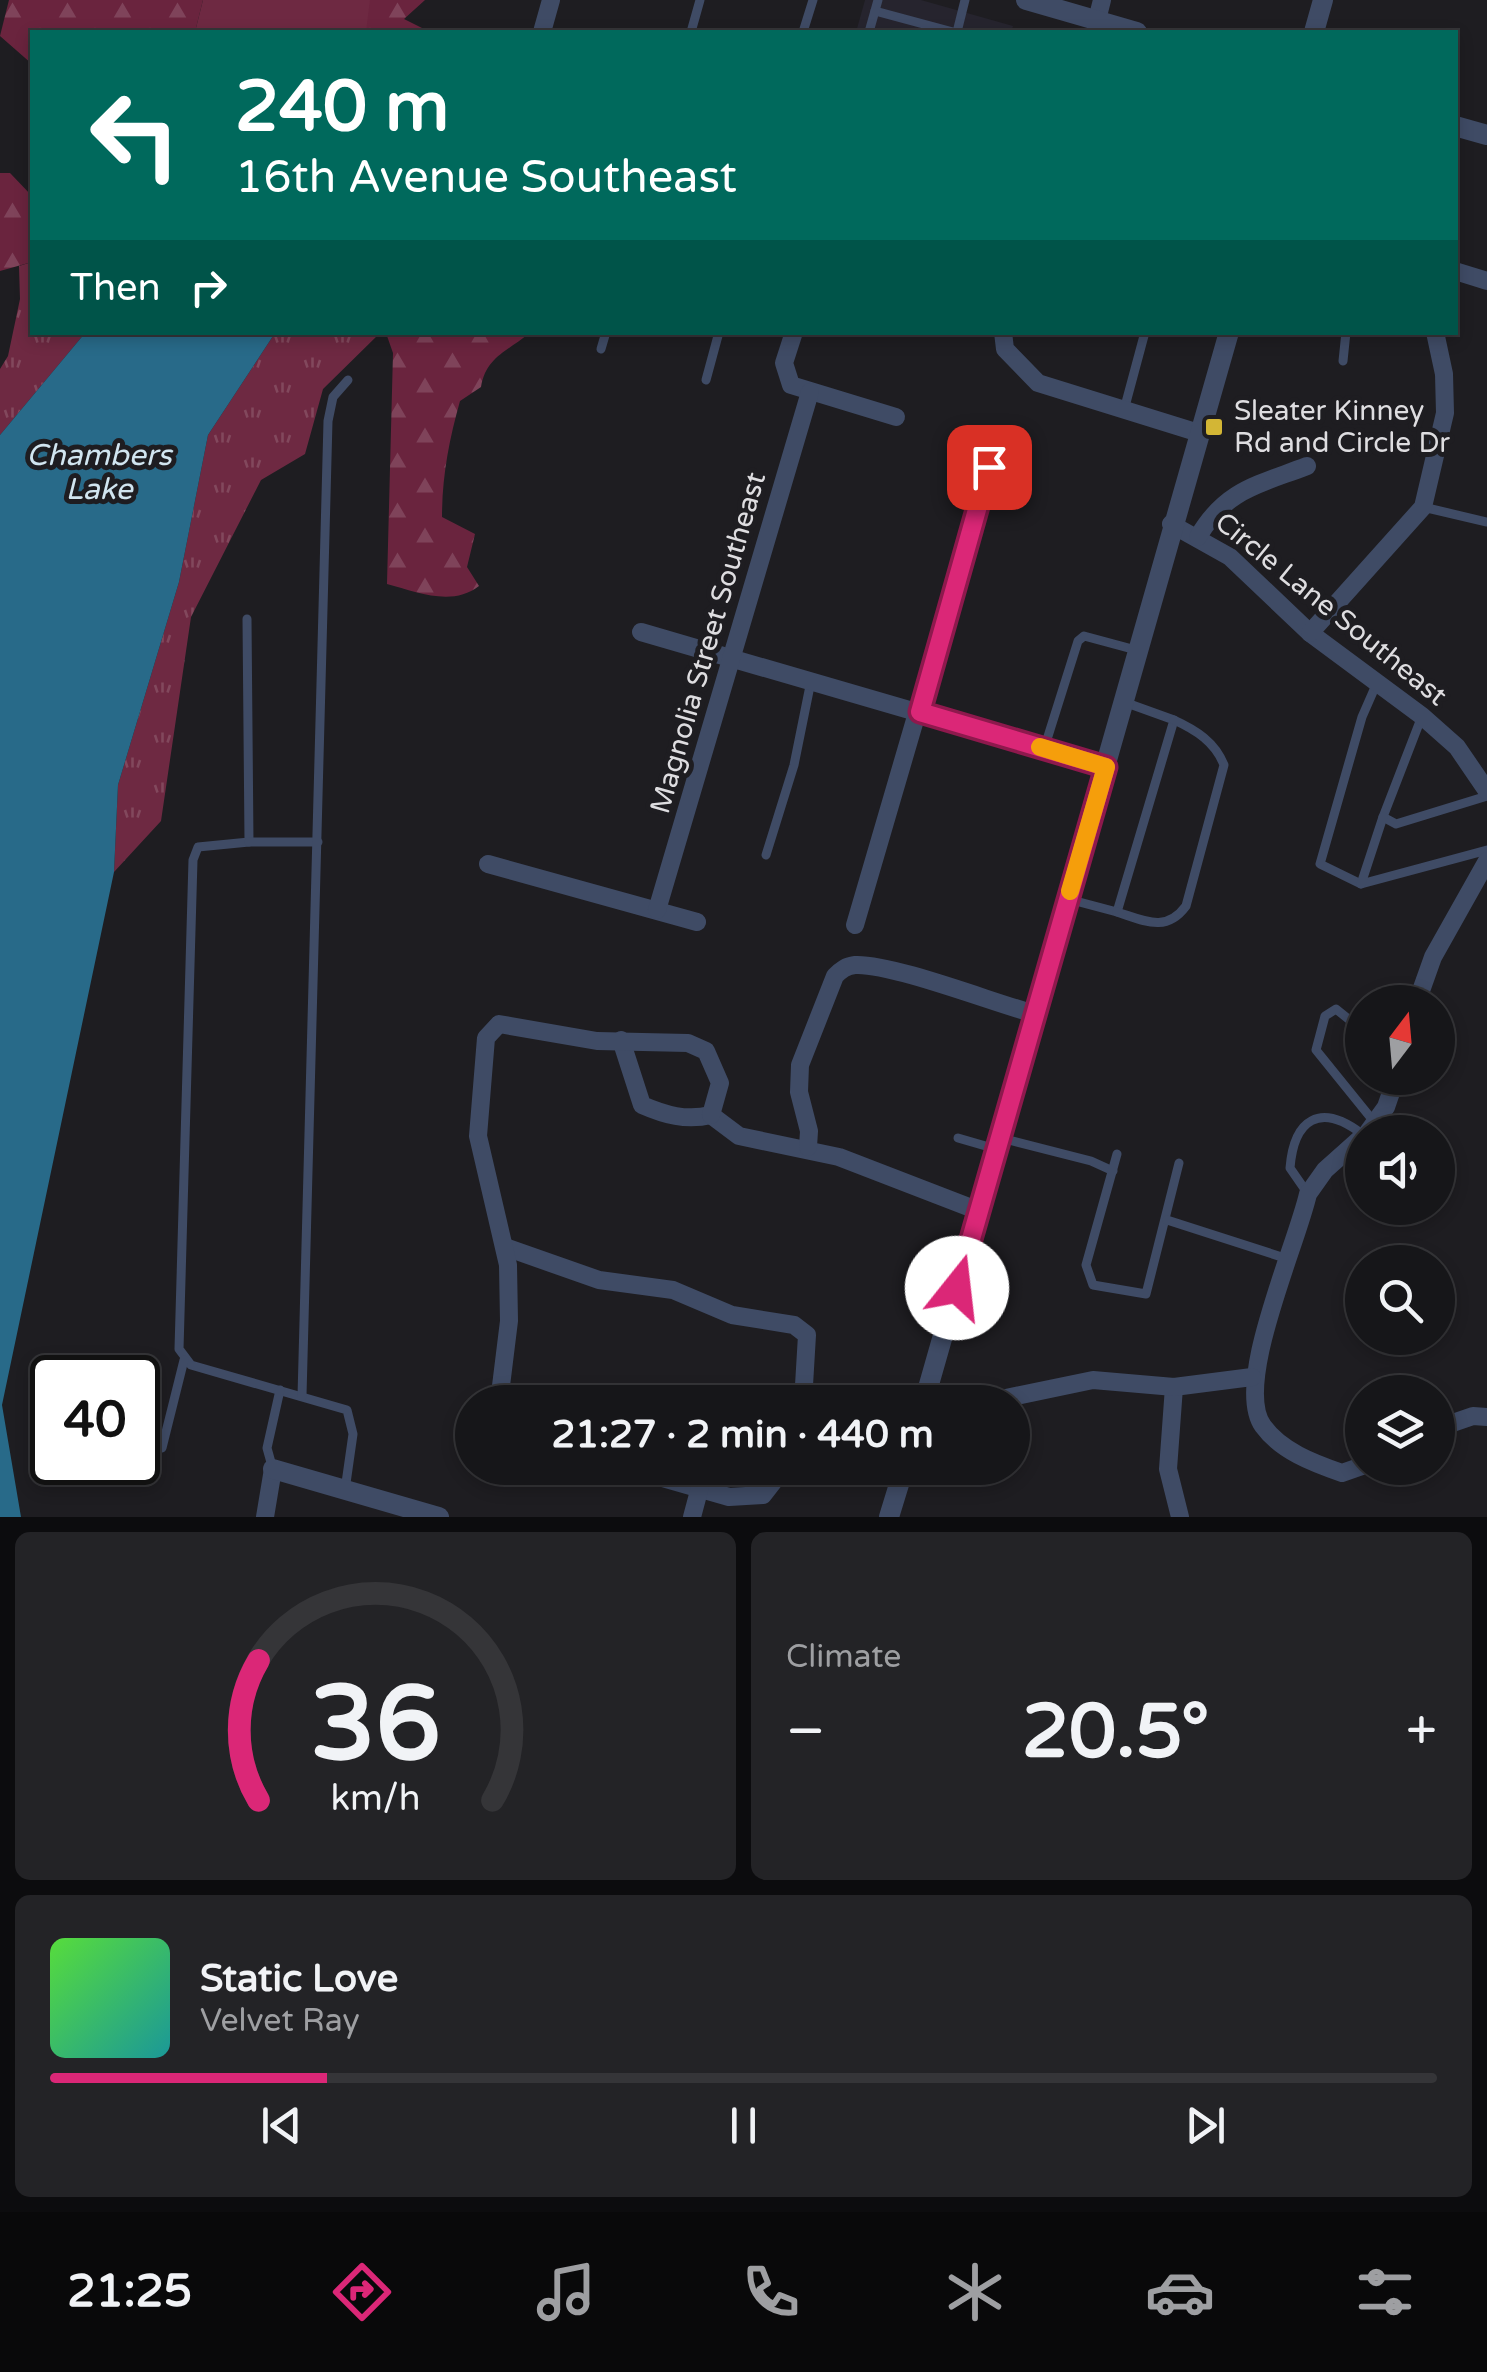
<!DOCTYPE html>
<meta charset="utf-8">
<style>
:root{--surface:#161619;--page:#232326;--text:#f1f3f6;--muted:#9e9fa2;--line:#353538;--accent:#db2777}
body{margin:0;font-family:"Varela Round",sans-serif;background:var(--page);color:var(--text);height:100vh;display:flex;flex-direction:column;font-size:38px;white-space:nowrap}
*{box-sizing:border-box;margin:0}
p{font-size:32px;color:var(--muted)}
.icon{flex:none;width:55px;height:55px;fill:none;stroke:currentColor;stroke-width:2;stroke-linecap:round;stroke-linejoin:round}
.map{position:relative;height:1517px;overflow:hidden}
.sheet{display:flex;flex-direction:column;gap:15px;padding:15px;background:#0c0c0e;flex:1}
.sheet>*{flex:none}
.banner{position:absolute;left:30px;top:30px;width:1428px;height:305px;border-radius:0px;box-shadow:0 5px 15px #0003,0 0 0 2px var(--line);background:#00695c;color:#fff;overflow:hidden}
.needle{width:65px;rotate:16deg}
.tools{position:absolute;left:1345px;top:985px;display:grid;gap:20px}
.tools a{display:grid;place-items:center;width:110px;height:110px;border-radius:50%;background:var(--surface);box-shadow:0 5px 15px #0003,0 0 0 2px var(--line);font-size:50px}
.speed{position:absolute;left:30px;top:1355px;display:flex;gap:20px;font-size:50px;font-weight:700;text-align:center}
.speed>*{display:grid;place-content:center;width:130px;height:130px;border-radius:50%;background:var(--surface);box-shadow:0 5px 15px #0003,0 0 0 2px var(--line);line-height:1}
.speed .limit{border:5px solid #111;border-radius:15px;background:#fff;color:#111}
.pin{position:absolute;display:grid;place-items:center;width:85px;height:85px;color:#fff;margin:-42px;border-radius:20px;box-shadow:0 5px 15px #0006}
.me{position:absolute;width:110px;margin:-55px;rotate:16deg;stroke-linejoin:round;filter:drop-shadow(0 0 8px #0008)}
.turn{display:flex;align-items:center;gap:35px;height:210px;padding:0 40px;font-size:45px}
.turn .icon{width:130px;height:130px;stroke-width:2.5}
.turn b{display:block;font-size:70px;line-height:85px}
.then{display:flex;align-items:center;height:95px;padding:0 40px;background:#0003;gap:20px;font-size:38px}
.big{font-size:75px;font-weight:700;line-height:1.1}
.sheet .widget{flex:1;display:flex;flex-direction:column;justify-content:center;gap:15px;min-width:0;padding:0 35px;border-radius:15px;background:var(--page)}
.sheet .dial{align-items:center;gap:0}
.dial svg{height:260px;overflow:visible;fill:none;stroke:var(--line);stroke-width:7;stroke-linecap:round;text-anchor:middle}
.dial text{fill:var(--text);stroke:none}
.song{display:flex;align-items:center;gap:30px}
.cover{width:120px;height:120px;border-radius:15px;background:linear-gradient(135deg,hsl(110 70% 55%),hsl(180 70% 35%))}
.played{height:10px;border-radius:5px;background:linear-gradient(90deg,var(--accent) 20%,var(--line) 20%)}
.keys{display:flex;justify-content:space-around;direction:ltr}
.heat{display:flex;justify-content:space-between;align-items:center;font-size:55px;direction:ltr}
.sheet .tiles{flex:1;display:grid;gap:15px;grid-template-columns:1fr 1fr}
.widget:last-child{grid-column:span 2}
.trip{position:absolute;left:455px;top:1385px;width:575px;height:100px;border-radius:50px;background:var(--surface);box-shadow:0 5px 15px #0003,0 0 0 2px var(--line);font-weight:700;line-height:100px;text-align:center}
.tabs{display:flex;height:160px;justify-content:space-around;align-items:center;background:#09090a;color:var(--muted)}
.tabs .icon{width:70px;height:70px}
.tabs .selected{color:var(--accent)}
.tabs b{font-size:45px;color:var(--text)}
.map>svg:first-child{display:block}
</style>
<div class="map">
<svg width="1487" height="1517" viewBox="0 0 1487 1517">
<defs>
<pattern id="grass-tufts" width="24" height="20" patternUnits="userSpaceOnUse" patternTransform="scale(2.5)"><rect width="24" height="20" fill="#6e2942"/><path d="M3 7l-1-3M5 7V3M7 7l1-3M15 17l-1-3M17 17v-4M19 17l1-3" fill="none" stroke="#82485d"/></pattern>
<pattern id="forest-firs" width="22" height="20" patternUnits="userSpaceOnUse" patternTransform="scale(2.5)"><rect width="22" height="20" fill="#6a243e"/><path d="M5 1l3.5 6h-7zM16 11l3.5 6h-7z" fill="#7f435a"/></pattern>
</defs>
<rect width="100%" height="100%" fill="#1e1d21"/>
<path fill="#26242e" d="M865 0H921L1013 26 1011 32H856Z"/>
<g fill="url(#grass-tufts)">
<path d="M32 262V332L85 333 0 435V369L8 356 20 299 19 266Z"/>
<path d="M275 333H380L323 389 305 454 261 480 191 617 161 821 114 872 118 785 179 582 208 435Z"/>
</g>
<g fill="url(#forest-firs)">
<path d="M9 0H203L195 32H32V64L0 36Z"/>
<path d="M303 0H425L404 19 430 32H285Z"/>
<path d="M0 173H10L32 196V262L0 271Z"/>
<path d="M386 333H529C509 351 486 356 481 387L460 401C449 440 442 477 442 517L475 534 467 567 479 586C452 607 417 592 387 584L393 353Z"/>
</g>
<path fill="#6e2942" d="M203 0H370L366 32H195Z"/>
<path fill="#286a89" d="M85 333H275L208 435 179 582 118 785 114 872 2 1405 21 1517H0V435Z"/>
<g fill="none" stroke-linecap="round" stroke-linejoin="round">
<g stroke="#3f4b65" stroke-width="9">
<path d="M875 11 953 32"/>
<path d="M691 32 700 0"/>
<path d="M803 32 813 0"/>
<path d="M869 32 878 0"/>
<path d="M957 32 965 0"/>
<path d="M601 349 606 332"/>
<path d="M1343 361 1346 332"/>
<path d="M706 380 719 332"/>
<path d="M1124 410 1145 332"/>
<path d="M1423 507 1487 522"/>
<path d="M247 619 249 842 198 847 193 860 179 1349 191 1365 347 1410 353 1434 345 1490"/>
<path d="M1376 685 1362 717 1320 864 1361 884 1487 850"/>
<path d="M1422 716 1383 817 1396 824 1487 796"/>
<path d="M1044 749 1078 641 1084 636 1136 650"/>
<path d="M249 842H318"/>
<path d="M766 855 794 765 811 681"/>
<path d="M1361 884 1383 817"/>
<path d="M1068 899 1117 912 1174 720 1124 702"/>
<path d="M1117 912C1145 921 1166 933 1186 906L1224 765C1215 742 1196 730 1174 720"/>
<path d="M1362 1030 1336 1009 1325 1016 1316 1050 1375 1123"/>
<path d="M958 1138 996 1149"/>
<path d="M1001 1138 1091 1161 1113 1171"/>
<path d="M1117 1154 1086 1265 1093 1285 1146 1294 1179 1163"/>
<path d="M1308 1194 1290 1168C1294 1119 1320 1102 1362 1134"/>
<path d="M1167 1220 1288 1259"/>
<path d="M302 1396 328 421 333 397 348 380"/>
<path d="M162 1448 184 1360"/>
<path d="M272 1466 267 1448 280 1390"/>
</g>
<g stroke="#3f4b65" stroke-width="18">
<path d="M1097 20 1102 0"/>
<path d="M542 32 551 0"/>
<path d="M1455 271 1487 281"/>
<path d="M794 332 784 363 791 385 896 417"/>
<path d="M1003 332 1005 349 1038 383 1199 433"/>
<path d="M1171 524 1230 557 1310 633 1422 716 1457 747 1487 791"/>
<path d="M1198 537C1226 489 1258 485 1307 466"/>
<path d="M641 632 1105 767"/>
<path d="M1310 633 1423 507 1445 413 1444 374 1435 332"/>
<path d="M488 864 697 922"/>
<path d="M657 910 810 392"/>
<path d="M855 925 989 467"/>
<path d="M1417 1002 1433 957 1487 861"/>
<path d="M621 1040 642 1105C665 1115 686 1121 711 1115"/>
<path d="M711 1115 739 1136 839 1157 979 1211"/>
<path d="M1368 1132 1386 1107 1396 1078"/>
<path d="M1362 1137 1325 1170 1308 1194C1296 1247 1233 1384 1263 1426 1281 1451 1313 1463 1342 1473L1362 1466"/>
<path d="M808 1147 809 1131 799 1092 800 1065 835 976C841 970 846 966 855 965 891 963 994 1003 1035 1014"/>
<path d="M505 1247 599 1280 673 1290 732 1315 794 1325 807 1335 803 1402"/>
<path d="M1174 1387 1168 1469 1180 1517"/>
<path d="M499 1402 509 1321 508 1265 478 1136 486 1038 499 1024 597 1041 688 1043 706 1051 720 1083 711 1115"/>
<path d="M987 1402 1093 1380 1174 1387 1252 1377"/>
<path d="M1438 1428 1473 1416 1487 1417"/>
<path d="M628 1468 729 1497 763 1495 784 1468"/>
<path d="M265 1517 273 1469"/>
<path d="M692 1517 700 1487"/>
</g>
<g stroke="#3f4b65" stroke-width="20">
<path d="M1026 0 1137 32"/>
<path d="M1314 32 1323 0"/>
<path d="M1455 126 1487 135"/>
<path d="M924 1402 1229 332"/>
<path d="M273 1469 439 1517"/>
<path d="M889 1517 904 1468"/>
</g>
</g>
<g fill="none" stroke-linecap="round" stroke-linejoin="round">
<defs>
<path id="route" d="M957 1288 1106 767 920 712 989 467"/>
</defs>
<use href="#route" stroke="#8e194d" stroke-width="25"/>
<use href="#route" stroke="#db2777" stroke-width="18"/>
<path stroke="#f59e0b" stroke-width="18" d="M1040 747 1106 767 1070 891"/>
</g>
<rect fill="#d3b635" stroke="#1e1d21" stroke-width="4" x="1204" y="417" width="20" height="20" rx="5"/>
<g text-anchor="middle" dominant-baseline="central" stroke-width="10" stroke-linejoin="round" paint-order="stroke">
<g font-size="28" fill="#dedde0" stroke="#1e1d21" text-anchor="start">
<text x="1234" y="411">Sleater Kinney<tspan x="1234" dy="32">Rd and Circle Dr</tspan></text>
</g>
<g font-size="28" fill="#dedde0" stroke="#1e1d21">
<text transform="translate(1331 609) rotate(39)">Circle Lane Southeast</text>
<text transform="translate(708 643) rotate(-74)">Magnolia Street Southeast</text>
</g>
<g font-size="30" font-style="italic" fill="#d1e5f0" stroke="#1e1d21">
<text x="99" y="455">Chambers<tspan x="99" dy="34">Lake</tspan></text>
</g>
</g>
</svg>
<div class="tools">
<a><svg class="needle" viewBox="-14 -14 28 28"><path d="M0-13l5 13h-10z" fill="#e53935"/><path d="M0 13l5-13h-10z" fill="#9e9fa2"/></svg></a>
<a><svg class="icon" aria-label="sound" viewBox="0 0 24 24"><path d="M4 9h4l5-4v14l-5-4H4zM17 9q2 3 0 6"/></svg></a>
<a><svg class="icon" aria-label="search" viewBox="0 0 24 24"><circle cx="10" cy="10" r="6"/><path d="M15 15l6 6"/></svg></a>
<a><svg class="icon" aria-label="layers" viewBox="0 0 24 24"><path d="M12 4l9 5-9 5-9-5zM3 14l9 5 9-5"/></svg></a>
</div>
<div class="speed"><div class="limit">40</div></div>
<div class="pin" style="left:989px;top:467px;background:#d93025"><svg class="icon" aria-label="arrive" viewBox="0 0 24 24"><path d="M6 21V4h12l-3 4 3 4H6"/></svg></div>
<svg class="me" style="left:957px;top:1288px" viewBox="-20 -20 40 40"><circle r="19" fill="#fff"/><path d="M0-13L10 11 0 6-10 11z" fill="#db2777"/></svg>
<div class="trip">21:27 · 2 min · 440 m</div>
<div class="banner">
<div class="turn"><svg class="icon" aria-label="left" viewBox="0 0 24 24"><path d="M17 20v-9H6M10 6l-5 5 5 5"/></svg><div><b>240 m</b>16th Avenue Southeast</div></div>
<div class="then">Then<svg class="icon" aria-label="right" viewBox="0 0 24 24"><path d="M7 20v-9h11M14 6l5 5-5 5"/></svg></div>
</div>
</div>
<section class="sheet">
<div class="tiles">
<div class="widget dial"><svg viewBox="0 0 100 80">
<path d="M14 69A42 42 0 1 1 86 69"/>
<path d="M14 69A42 42 0 0 1 14 26" stroke="#db2777"/>
<text x="50" y="56" font-size="32" font-weight="700">36</text>
<text x="50" y="72" font-size="11">km/h</text>
</svg></div>
<div class="widget"><p>Climate</p>
<div class="heat"><a>−</a><b class="big">20.5°</b><a>+</a></div>
</div>
<div class="widget">
<div class="song"><i class="cover"></i><div><b>Static Love</b><p>Velvet Ray</p></div></div>
<div class="played"></div>
<div class="keys"><svg class="icon" aria-label="previous" viewBox="0 0 24 24"><path d="M18 5L8 12l10 7zM5 5v14"/></svg><svg class="icon" aria-label="pause" viewBox="0 0 24 24"><path d="M8 5v14M16 5v14"/></svg><svg class="icon" aria-label="next" viewBox="0 0 24 24"><path d="M6 5l10 7-10 7zM19 5v14"/></svg></div>
</div>
</div>
</section>
<nav class="tabs">
<b>21:25</b>
<svg class="icon selected" aria-label="directions" viewBox="0 0 24 24"><path d="M12 3l9 9-9 9-9-9zM9 14v-3h6M13 9l2 2-2 2"/></svg>
<svg class="icon" aria-label="music" viewBox="0 0 24 24"><path d="M9 18V5l10-2v13"/><circle cx="6" cy="18" r="3"/><circle cx="16" cy="16" r="3"/></svg>
<svg class="icon" aria-label="phone" viewBox="0 0 24 24"><path d="M5 4h4l2 5-3 2q2 4 5 5l2-3 5 2v4C11 20 4 13 5 4z"/></svg>
<svg class="icon" aria-label="climate" viewBox="0 0 24 24"><path d="M12 3v18M4 7l16 10M4 17L20 7"/></svg>
<svg class="icon" aria-label="car" viewBox="0 0 24 24"><path d="M5 17H2v-5l4-1 3-4h7l3 4 3 1v5h-3M9 17h6M6 11h13"/><circle cx="7" cy="17" r="2"/><circle cx="17" cy="17" r="2"/></svg>
<svg class="icon" aria-label="filters" viewBox="0 0 24 24"><path d="M4 7h16M4 17h16"/><circle cx="9" cy="7" r="2"/><circle cx="15" cy="17" r="2"/></svg>
</nav>
